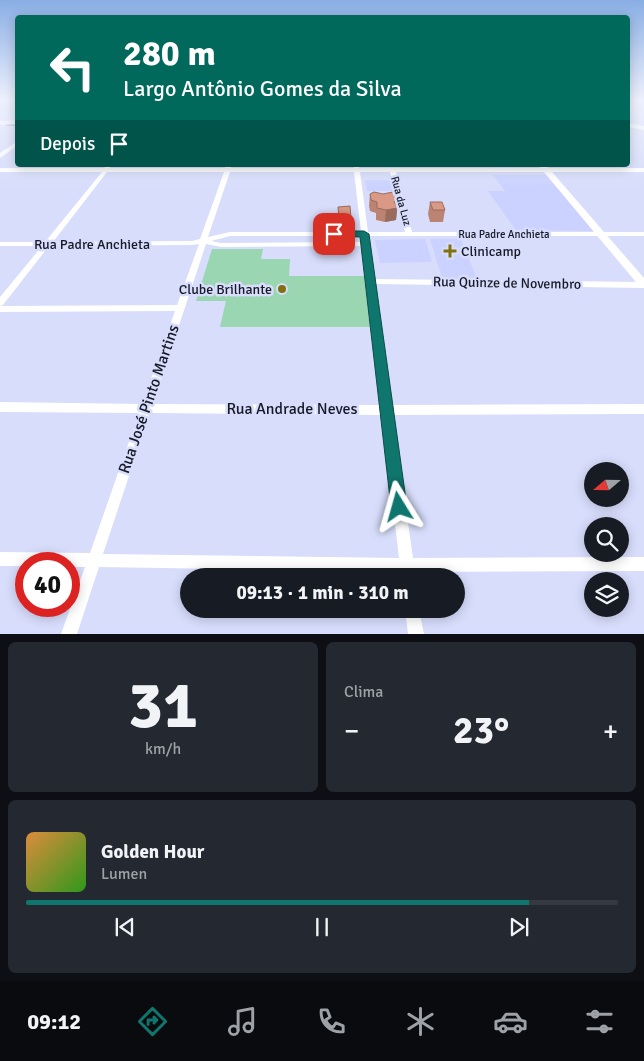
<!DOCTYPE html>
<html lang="pt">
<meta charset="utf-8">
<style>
:root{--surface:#171b24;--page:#242831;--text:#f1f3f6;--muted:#9ea1a6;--line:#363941;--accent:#0f766e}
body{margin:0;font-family:Signika,sans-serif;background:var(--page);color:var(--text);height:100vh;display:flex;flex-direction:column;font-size:19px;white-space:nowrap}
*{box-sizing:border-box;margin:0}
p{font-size:16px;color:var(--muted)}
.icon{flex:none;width:28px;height:28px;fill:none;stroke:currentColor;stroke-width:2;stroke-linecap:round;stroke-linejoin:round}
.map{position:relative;height:634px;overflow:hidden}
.details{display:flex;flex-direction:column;gap:8px;padding:8px;background:#0d0f14;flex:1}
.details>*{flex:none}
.top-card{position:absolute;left:15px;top:15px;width:615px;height:152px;border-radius:5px;box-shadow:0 2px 12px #0003;background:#00695c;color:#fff;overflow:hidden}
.needle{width:32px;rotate:250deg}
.fabs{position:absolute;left:584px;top:462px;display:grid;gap:10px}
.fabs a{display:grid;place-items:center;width:45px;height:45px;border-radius:50%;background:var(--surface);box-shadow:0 2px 12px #0003;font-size:25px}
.speed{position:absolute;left:15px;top:552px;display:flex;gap:10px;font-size:25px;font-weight:700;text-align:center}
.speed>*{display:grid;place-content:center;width:65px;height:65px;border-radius:50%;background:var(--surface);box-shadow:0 2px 12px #0003;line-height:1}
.speed .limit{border:8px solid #d22;background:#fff;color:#111}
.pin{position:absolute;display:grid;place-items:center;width:42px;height:42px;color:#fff;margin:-21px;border-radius:10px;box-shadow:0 2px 8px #0006}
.me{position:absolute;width:55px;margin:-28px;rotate:352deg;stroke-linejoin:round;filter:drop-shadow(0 0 4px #0008)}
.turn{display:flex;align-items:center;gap:18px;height:105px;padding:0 25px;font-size:22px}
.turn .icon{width:65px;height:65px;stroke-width:2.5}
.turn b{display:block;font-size:35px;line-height:42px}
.then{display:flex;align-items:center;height:48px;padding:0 25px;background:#0003;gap:10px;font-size:19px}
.big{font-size:38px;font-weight:800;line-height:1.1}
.details .widget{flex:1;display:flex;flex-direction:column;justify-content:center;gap:8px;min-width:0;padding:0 18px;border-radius:8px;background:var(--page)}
.details .dial{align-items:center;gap:0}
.dial b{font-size:65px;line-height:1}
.song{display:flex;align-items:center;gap:15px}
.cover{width:60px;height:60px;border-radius:8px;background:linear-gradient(135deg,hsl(30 70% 55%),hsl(110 70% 35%))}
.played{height:5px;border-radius:2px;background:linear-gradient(90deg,var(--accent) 85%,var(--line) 85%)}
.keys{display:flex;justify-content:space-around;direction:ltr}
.heat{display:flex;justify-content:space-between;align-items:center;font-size:28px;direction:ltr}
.details .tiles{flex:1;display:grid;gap:8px;grid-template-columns:1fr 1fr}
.widget:last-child{grid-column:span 2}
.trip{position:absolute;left:180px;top:568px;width:285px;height:50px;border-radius:25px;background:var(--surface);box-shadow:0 2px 12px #0003;font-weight:800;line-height:50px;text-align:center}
.tab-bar{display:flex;height:80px;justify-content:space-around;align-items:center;background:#090b0e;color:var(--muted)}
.tab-bar .icon{width:35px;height:35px}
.tab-bar .selected{color:var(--accent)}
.tab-bar b{font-size:22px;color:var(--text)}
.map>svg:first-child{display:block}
</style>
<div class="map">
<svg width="644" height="634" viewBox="0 0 644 634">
<rect width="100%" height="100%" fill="#d7ddfb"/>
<g fill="#cbd2ff">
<path d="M493 175H547L594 231 516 230 488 191H505Z"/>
<path d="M365 180H389L393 191H367Z"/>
<path d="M425 239 432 262 380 263 375 240Z"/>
<path d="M430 239H461L477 279 442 278Z"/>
</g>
<path fill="#99d6b1" d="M212 249H263L261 259H290L289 276H364L370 327H220L226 301H196Z"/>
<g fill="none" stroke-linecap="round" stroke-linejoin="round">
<rect fill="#9ca4de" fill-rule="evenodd" x="6" y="124" width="12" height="2"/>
<g fill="#fff" fill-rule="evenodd">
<path d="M0 99H2V100L0 101Z"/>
<path d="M644 100V102L639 103 628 111V108L637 101Z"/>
<path d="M18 141V145L0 158V153Z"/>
<path d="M107 165H111L110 168H225L226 165H232L231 168H354L353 165H359V168H644V172H396L412 232H644V236H369L374 279 644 282V288L375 284 392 405 644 404V414L393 415 413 558 644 557V571L415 572V576H401L400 572 99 567 77 634H61L85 567H69V564H26V566H0V552L90 553 139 413 0 412V402L142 404 175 311 0 312V306L177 305 199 244 192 245 49 246 3 305 0 306V297L42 246H0V242H45L102 172H0V168H104ZM107 172H224L200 239 192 241 53 242ZM230 172H354L361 232H230L208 237ZM360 172H390L405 232H368ZM230 236H361L362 242 221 243 211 241ZM206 244 221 247 363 246 381 405 153 404ZM150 413 382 415 399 558 103 554Z"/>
<path d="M405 609H419L424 634H408Z"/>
</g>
<g fill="#fff" fill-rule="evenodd">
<path d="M18 120V124L0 125V121Z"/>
<path d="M628 123 644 126V130L628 127Z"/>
<path d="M538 165H546L644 278V288L640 287Z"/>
</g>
</g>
<g fill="#bb8472">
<path d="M370 194 398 200 396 220 385 222 376 220V213L370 211 369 206Z"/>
<path d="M430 202 445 210 443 222H430L428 214Z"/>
<path d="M338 207 351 218V227H339Z"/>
</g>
<path fill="#996b5d" d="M398 200 396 220 385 222 386 210 394 201Z"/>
<g fill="#da9985" stroke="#996b5d">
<path d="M374 192 383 194 393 192 397 194 398 200 394 201 397 208 386 210 377 208V202L371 200 370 194Z"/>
<path d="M430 202H442L445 210H433Z"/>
<path d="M350 206 351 218H339L338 207Z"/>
</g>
<linearGradient id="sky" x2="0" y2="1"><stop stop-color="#89aee4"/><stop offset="0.53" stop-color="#edf0fd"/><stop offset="1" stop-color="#edf0fd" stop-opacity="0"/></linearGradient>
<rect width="644" height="188" fill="url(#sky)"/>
<path fill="#0f766e" stroke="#0a4d48" d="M364 231 369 234 407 507 405 513 399 515 393 513 391 507 360 237 334 236 329 234 334 231Z"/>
<g fill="#82700f" stroke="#d7ddfb" stroke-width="2">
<path d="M447.5 243.5h5v5h5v5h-5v5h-5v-5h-5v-5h5z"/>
<circle cx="282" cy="289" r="5"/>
</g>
<g text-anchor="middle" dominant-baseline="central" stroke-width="5" stroke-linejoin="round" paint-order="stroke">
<g font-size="11" fill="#171926" stroke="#d7ddfb">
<text transform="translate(401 201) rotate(75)">Rua da Luz</text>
<text x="504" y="234">Rua Padre Anchieta</text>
</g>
<g font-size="14" fill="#171926" stroke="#d7ddfb">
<text x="92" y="244">Rua Padre Anchieta</text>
<text transform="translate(507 283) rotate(1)">Rua Quinze de Novembro</text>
</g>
<g font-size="14" fill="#171926" stroke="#d7ddfb" text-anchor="start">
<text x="461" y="251">Clinicamp</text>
<text x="272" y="289" text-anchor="end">Clube Brilhante</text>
</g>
<g font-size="16" fill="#171926" stroke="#d7ddfb">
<text transform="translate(149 399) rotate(-71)">Rua José Pinto Martins</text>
<text x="292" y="409">Rua Andrade Neves</text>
</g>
</g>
</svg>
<div class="fabs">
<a><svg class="needle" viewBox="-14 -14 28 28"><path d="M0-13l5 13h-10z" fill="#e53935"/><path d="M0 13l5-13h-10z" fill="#9ea1a6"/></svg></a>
<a><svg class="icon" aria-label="search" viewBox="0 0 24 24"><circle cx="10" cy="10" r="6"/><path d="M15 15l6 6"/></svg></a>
<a><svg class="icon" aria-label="layers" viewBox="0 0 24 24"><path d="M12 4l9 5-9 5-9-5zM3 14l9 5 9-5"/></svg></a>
</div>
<div class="speed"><div class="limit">40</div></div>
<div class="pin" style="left:334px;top:234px;background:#d93025"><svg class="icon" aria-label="arrive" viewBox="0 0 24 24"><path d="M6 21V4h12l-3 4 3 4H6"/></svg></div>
<svg class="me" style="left:399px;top:507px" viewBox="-20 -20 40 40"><path d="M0-17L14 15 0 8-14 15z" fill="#0f766e" stroke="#fff" stroke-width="4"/></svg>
<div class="trip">09:13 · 1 min · 310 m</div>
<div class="top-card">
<div class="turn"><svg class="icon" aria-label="left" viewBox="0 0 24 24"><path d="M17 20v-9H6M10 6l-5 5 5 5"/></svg><div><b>280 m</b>Largo Antônio Gomes da Silva</div></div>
<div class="then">Depois<svg class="icon" aria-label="arrive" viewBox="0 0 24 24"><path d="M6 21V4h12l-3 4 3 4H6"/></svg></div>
</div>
</div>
<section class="details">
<div class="tiles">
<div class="widget dial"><b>31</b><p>km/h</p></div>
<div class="widget"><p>Clima</p>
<div class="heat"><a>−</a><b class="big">23°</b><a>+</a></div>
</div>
<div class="widget">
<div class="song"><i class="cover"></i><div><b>Golden Hour</b><p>Lumen</p></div></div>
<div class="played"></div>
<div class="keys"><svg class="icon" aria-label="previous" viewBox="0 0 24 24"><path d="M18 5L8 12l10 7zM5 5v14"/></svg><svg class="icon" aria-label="pause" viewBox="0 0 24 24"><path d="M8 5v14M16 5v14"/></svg><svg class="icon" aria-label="next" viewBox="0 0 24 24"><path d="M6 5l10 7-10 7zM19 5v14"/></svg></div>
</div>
</div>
</section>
<nav class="tab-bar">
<b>09:12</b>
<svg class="icon selected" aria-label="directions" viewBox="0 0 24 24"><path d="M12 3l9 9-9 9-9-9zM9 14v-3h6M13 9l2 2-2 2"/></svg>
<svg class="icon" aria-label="music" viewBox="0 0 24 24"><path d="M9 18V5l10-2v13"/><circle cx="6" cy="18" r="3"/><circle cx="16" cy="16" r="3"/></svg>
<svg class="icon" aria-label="phone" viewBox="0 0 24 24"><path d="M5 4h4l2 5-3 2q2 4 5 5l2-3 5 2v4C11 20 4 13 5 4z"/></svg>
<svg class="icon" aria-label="climate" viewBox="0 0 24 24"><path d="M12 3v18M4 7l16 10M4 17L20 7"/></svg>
<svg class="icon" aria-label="car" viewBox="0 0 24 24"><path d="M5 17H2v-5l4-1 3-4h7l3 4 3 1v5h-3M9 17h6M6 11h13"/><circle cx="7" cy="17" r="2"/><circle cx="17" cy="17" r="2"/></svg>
<svg class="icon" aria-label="filters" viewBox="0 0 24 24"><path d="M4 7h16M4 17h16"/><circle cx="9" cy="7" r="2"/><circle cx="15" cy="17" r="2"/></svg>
</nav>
